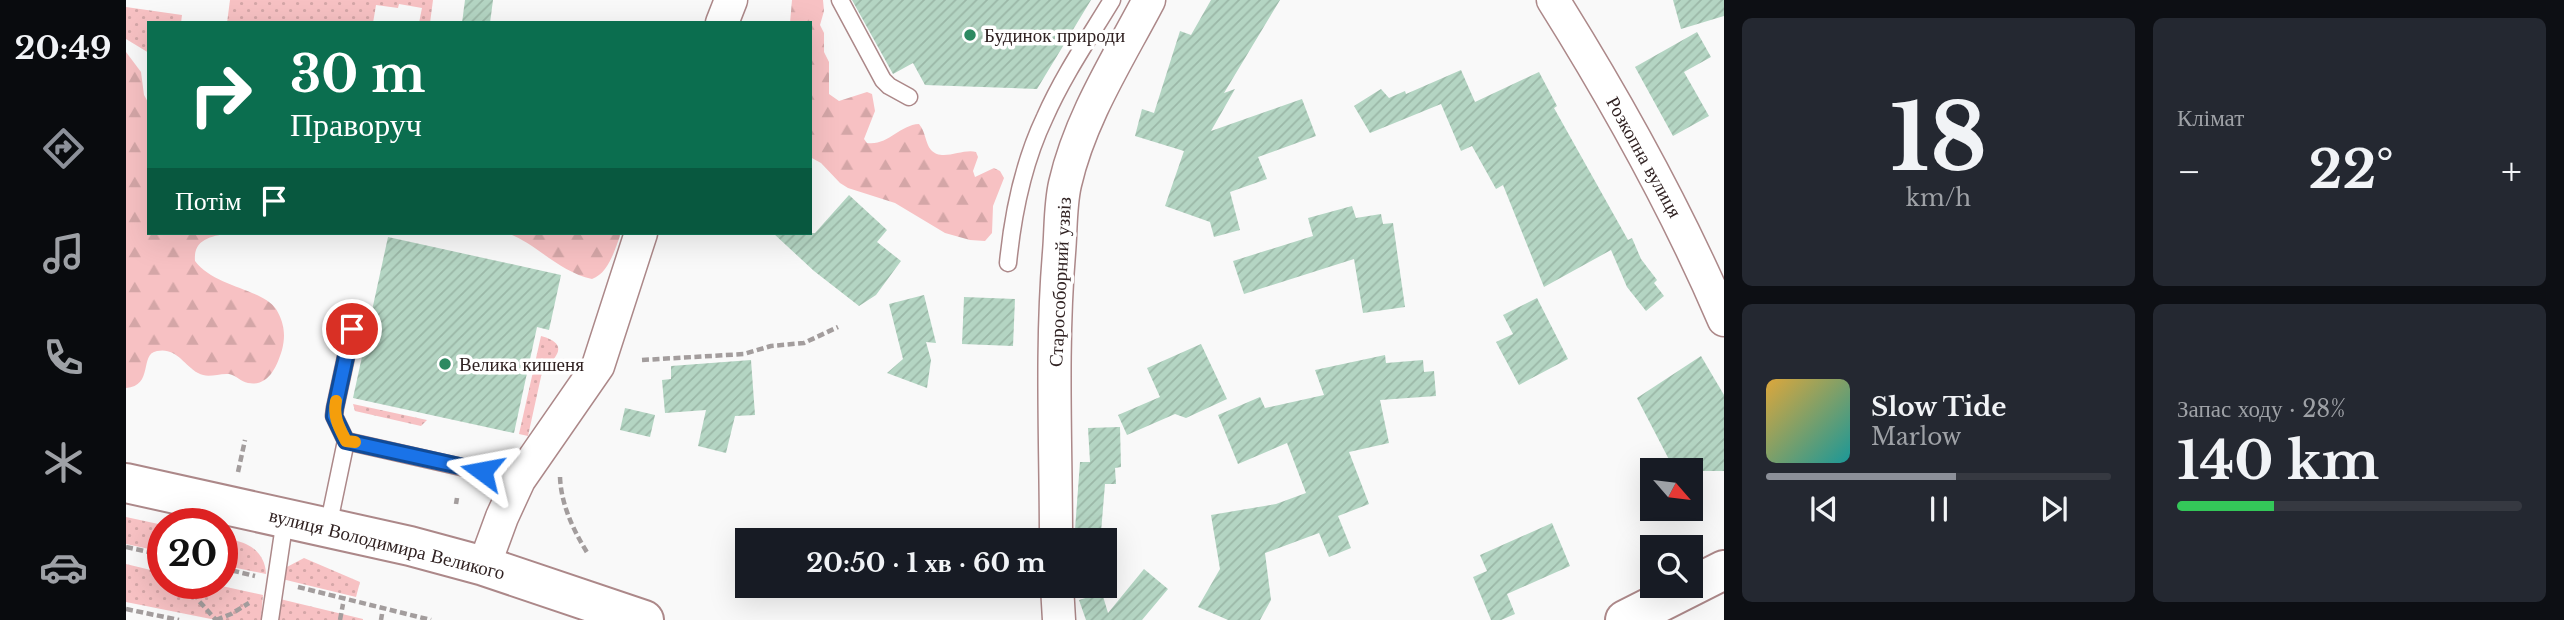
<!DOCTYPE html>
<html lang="uk">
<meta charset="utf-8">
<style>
:root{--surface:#171b24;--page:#242831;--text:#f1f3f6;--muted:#9ea1a6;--line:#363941;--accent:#8c9099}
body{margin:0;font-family:"Libre Baskerville",serif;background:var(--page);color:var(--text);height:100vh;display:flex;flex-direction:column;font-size:26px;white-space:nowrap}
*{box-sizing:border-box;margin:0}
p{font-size:23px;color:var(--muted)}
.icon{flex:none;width:38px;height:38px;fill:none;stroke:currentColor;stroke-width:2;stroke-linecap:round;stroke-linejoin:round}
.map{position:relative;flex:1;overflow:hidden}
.panel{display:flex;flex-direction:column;gap:18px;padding:18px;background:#0d0f14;width:840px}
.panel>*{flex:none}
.hud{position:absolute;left:21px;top:21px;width:665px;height:214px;border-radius:0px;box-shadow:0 7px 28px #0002;background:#0b6e4f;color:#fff;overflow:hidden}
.needle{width:46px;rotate:118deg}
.buttons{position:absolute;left:1514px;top:458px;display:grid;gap:14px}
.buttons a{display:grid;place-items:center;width:63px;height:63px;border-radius:0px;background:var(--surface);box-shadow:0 7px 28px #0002;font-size:35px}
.speed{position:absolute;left:21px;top:508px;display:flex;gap:14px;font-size:35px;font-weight:700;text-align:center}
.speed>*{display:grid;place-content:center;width:91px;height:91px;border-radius:50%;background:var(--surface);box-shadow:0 7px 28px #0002;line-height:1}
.speed .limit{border:10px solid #d22;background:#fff;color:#111}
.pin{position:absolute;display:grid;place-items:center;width:60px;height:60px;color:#fff;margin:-30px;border:4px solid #fff;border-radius:50%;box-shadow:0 2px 7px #0007}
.me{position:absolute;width:77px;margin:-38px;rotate:283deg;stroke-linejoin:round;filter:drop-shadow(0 0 5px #0008)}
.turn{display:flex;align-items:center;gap:24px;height:147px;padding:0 28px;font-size:32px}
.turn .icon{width:91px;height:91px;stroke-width:2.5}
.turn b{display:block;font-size:49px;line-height:60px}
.then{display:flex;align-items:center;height:66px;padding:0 28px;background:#0003;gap:14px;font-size:26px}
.big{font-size:52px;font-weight:700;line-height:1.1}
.panel .tile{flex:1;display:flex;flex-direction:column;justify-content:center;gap:10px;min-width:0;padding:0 24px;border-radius:10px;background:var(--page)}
.panel .dial{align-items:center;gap:0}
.dial b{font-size:91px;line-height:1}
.song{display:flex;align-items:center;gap:21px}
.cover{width:84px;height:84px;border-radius:10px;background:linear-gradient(135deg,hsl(40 70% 55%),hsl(180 70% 35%))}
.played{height:7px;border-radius:4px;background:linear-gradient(90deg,var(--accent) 55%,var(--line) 55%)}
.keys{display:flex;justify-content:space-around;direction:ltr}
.heat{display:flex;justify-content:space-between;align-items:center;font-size:38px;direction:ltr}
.charge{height:10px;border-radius:5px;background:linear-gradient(90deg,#34c759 28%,var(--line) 0)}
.panel .tiles{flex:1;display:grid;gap:18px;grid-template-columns:repeat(2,1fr)}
.trip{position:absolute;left:609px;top:528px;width:382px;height:70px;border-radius:0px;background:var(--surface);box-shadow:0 7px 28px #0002;font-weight:700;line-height:70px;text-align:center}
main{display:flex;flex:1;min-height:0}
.tab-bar{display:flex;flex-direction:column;width:126px;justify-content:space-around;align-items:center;background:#090b0e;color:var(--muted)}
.tab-bar .icon{width:49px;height:49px}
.tab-bar .current{color:var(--accent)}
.tab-bar b{font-size:32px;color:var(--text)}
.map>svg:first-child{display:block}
</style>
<main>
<nav class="tab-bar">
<b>20:49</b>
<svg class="icon current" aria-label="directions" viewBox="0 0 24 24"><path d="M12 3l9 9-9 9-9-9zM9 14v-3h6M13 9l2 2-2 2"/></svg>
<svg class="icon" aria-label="music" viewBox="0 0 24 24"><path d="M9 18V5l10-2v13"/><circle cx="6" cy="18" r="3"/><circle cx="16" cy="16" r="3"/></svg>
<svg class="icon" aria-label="phone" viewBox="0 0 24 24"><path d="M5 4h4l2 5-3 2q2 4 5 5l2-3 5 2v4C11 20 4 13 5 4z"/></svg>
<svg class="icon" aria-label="climate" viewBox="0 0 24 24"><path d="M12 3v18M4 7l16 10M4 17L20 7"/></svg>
<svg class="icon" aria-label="car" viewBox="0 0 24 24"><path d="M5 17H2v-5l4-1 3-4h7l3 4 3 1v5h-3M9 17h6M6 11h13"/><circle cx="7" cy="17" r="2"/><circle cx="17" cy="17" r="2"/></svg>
</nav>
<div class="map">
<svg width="1598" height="620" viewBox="0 0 1598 620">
<defs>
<pattern id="green-dots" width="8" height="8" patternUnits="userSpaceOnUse" patternTransform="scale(1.75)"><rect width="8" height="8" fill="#f7c1c3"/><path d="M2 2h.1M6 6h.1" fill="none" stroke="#d4a6a7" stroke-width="1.8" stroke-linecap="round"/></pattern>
<pattern id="forest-firs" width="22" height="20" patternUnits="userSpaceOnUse" patternTransform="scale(1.75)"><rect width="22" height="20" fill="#f7c1c3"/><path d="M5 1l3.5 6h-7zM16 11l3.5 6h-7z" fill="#d4a6a7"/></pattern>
<pattern id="building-hatch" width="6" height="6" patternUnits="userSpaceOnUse" patternTransform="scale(1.75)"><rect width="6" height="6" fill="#b4d5c3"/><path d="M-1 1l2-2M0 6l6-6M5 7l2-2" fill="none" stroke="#9bb7a7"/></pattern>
</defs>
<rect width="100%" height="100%" fill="#f9f9f9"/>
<g fill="url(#green-dots)">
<path d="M104 0H307L304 23H293L296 8 273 4 272 8 250 5 247 23H101Z"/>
<path d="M0 7 56 15 55 23H23V53L0 39Z"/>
<path d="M415 336C429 340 439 346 427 360L418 363 402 436 393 434Z"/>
<path d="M227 404 301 420 295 426 229 411Z"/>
<path d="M0 517 37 525V552L0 544Z"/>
<path d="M107 540C126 544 139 554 140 574L101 566Z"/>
<path d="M178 558 234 582 230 597 156 579 159 568Z"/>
<path d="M0 564 37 573V583H82L137 595 135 620H90L0 602Z"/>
<path d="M154 599 237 619V620H152Z"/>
</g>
<g fill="url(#forest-firs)">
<path d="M666 0H697L698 11 694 25 698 33V52L703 62V94L713 101 741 92 746 94 749 111 738 139 741 143C762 146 773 125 793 124 800 132 799 143 805 150 816 162 837 148 850 152L852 157 847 171 849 177 868 168 874 171 878 178 867 206 866 233 859 241 844 240 819 233 769 203 722 188 714 183 695 163 684 157V23H664Z"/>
<path d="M0 52 15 72 18 95 23 104V233H105C87 236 67 238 69 261 88 287 137 289 150 309 158 322 160 335 156 350 151 366 143 387 122 383 115 382 110 375 103 374 92 373 82 379 72 373 58 365 50 347 31 351 13 354 28 386 0 388Z"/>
<path d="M381 233H495C489 249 483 273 466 279 433 272 411 244 381 233Z"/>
</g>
<g fill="url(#building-hatch)">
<path d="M339 0H367L364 23H336Z"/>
<path d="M726 0H965L911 89 799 85 787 63 767 74Z"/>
<path d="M1085 0H1154L1098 93 1109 89 1085 131 1176 99 1190 136 1132 157 1141 179 1104 192 1114 230 1088 237 1084 222 1039 206 1058 151 1009 136 1016 109 1028 113 1054 31 1065 35Z"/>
<path d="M1547 0H1598V16L1555 29Z"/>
<path d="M1571 32 1585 57 1558 72 1583 116 1547 136 1509 67Z"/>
<path d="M1335 70 1349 102 1413 72 1431 106 1428 108 1502 240 1506 238 1515 259 1531 280 1528 283 1538 296 1520 311 1501 287 1485 250 1418 287 1377 185 1370 189 1346 146 1335 151 1315 104 1244 133 1228 106 1255 89 1263 98 1279 91 1280 94Z"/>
<path d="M723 195 761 230 751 242 775 261 750 295 733 306 688 271 647 233H689Z"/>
<path d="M1226 206 1230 218 1255 214 1257 224 1267 223 1279 307 1237 313 1228 259 1118 294 1107 261 1187 236 1182 218Z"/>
<path d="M262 237 435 275 423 330 411 327 388 433 227 398Z"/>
<path d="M798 295 810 343 800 342 805 360 801 388 761 373 777 359 763 304Z"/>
<path d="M838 297 889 299 887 346 836 344Z"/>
<path d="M1411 298 1442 359 1393 385 1370 342 1387 334 1377 315Z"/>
<path d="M1075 344 1101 399 1060 418 1049 414 1001 435 992 415 1034 397 1021 368Z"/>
<path d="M1259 355 1260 363 1297 360 1298 372 1308 371 1310 396 1254 400 1263 443 1223 452 1243 504 1212 516 1225 548 1203 557 1193 533 1139 553 1145 600 1134 620H1102L1072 607 1094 569 1085 515 1150 504 1180 493 1161 443 1112 464 1092 415 1134 397 1139 408 1198 395 1189 370Z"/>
<path d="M1575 356 1598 395V471H1549L1511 398Z"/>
<path d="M625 360 629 415 609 416 600 453 572 446 580 410 539 413 536 380 545 379V366Z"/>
<path d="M499 408 529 415 524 437 494 430Z"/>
<path d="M994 427 995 467 989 468 990 484H979L975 532 949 530 954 462H964L962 428Z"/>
<path d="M1426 523 1444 566 1381 594 1389 614 1375 620H1365L1347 577 1361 571 1354 555Z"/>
<path d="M1018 569 1042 589 1016 620H960L953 600 976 593 982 613Z"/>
</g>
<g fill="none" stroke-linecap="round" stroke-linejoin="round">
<defs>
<g id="service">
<path d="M714 0 757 80 763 86 783 97"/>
<path d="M882 263C887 212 897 163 919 117 937 76 963 38 986 0"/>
<path d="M220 441 208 416 209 408 226 329"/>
<path d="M202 527 220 441 393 480"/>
<path d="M144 620 159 519"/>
</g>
<g id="minor">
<path d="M1427 0C1491 102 1550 208 1598 320"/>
<path d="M596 23 605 0"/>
<path d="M930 541C930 445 925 348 933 253 935 230 934 206 939 184 954 118 992 59 1023 0"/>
<path d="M358 566 376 517 393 480 472 366 515 233"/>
<path d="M931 586 933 620"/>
</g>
<g id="secondary">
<path d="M0 483 284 546 358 566 518 620"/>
<path d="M1499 620 1598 570"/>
</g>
</defs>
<use href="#service" stroke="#ac8889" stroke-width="19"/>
<use href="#minor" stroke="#ac8889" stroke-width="35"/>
<use href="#secondary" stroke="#ac8889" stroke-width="42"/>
<g stroke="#a39d9d" stroke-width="4.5" stroke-dasharray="7 3.5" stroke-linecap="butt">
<path d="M516 360 618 354 645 346 678 343 712 327"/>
<path d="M112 472 119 440"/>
<path d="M434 477C435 504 447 530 462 554"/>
<path d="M330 504 331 498"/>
<path d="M0 547 37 555"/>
<path d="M96 550 99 539"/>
<path d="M96 568 129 576"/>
<path d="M64 583 73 601 90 620"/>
<path d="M172 587 305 620"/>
<path d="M0 609 53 620"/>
<path d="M90 620 105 614 123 603"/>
<path d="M214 620 217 604"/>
<path d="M255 620 256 614"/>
</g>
<use href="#service" stroke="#fff" stroke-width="16"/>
<use href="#minor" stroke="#fff" stroke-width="32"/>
<use href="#secondary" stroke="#fff" stroke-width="38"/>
</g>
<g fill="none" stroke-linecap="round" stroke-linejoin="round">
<defs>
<path id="route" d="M226 329 209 408 208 416 220 441 356 471"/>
</defs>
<use href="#route" stroke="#114b97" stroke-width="18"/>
<use href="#route" stroke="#1a73e8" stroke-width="12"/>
<path stroke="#f59e0b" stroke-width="12" d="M210 401C207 417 213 427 220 441L229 442"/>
</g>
<g fill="#2c8961" stroke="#fff" stroke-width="2.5">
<circle cx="844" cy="35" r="7"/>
<circle cx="319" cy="364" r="7"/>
</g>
<g text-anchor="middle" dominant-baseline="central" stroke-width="7" stroke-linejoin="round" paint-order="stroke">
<g font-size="19" fill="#302222" stroke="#fff" text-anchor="start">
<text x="858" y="35">Будинок природи</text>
<text x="333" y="364">Велика кишеня</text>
</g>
<g font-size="19" fill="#302222" stroke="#fff">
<text transform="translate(1518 157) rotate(61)">Розкопна вулиця</text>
<text transform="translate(934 282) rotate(-87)">Старособорний узвіз</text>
<text transform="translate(261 544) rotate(14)">вулиця Володимира Великого</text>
</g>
</g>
</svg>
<div class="buttons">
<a><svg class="needle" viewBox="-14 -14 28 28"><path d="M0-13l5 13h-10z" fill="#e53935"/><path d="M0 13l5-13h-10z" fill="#9ea1a6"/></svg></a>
<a><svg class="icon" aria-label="search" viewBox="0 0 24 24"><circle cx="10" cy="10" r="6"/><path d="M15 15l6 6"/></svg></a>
</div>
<div class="speed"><div class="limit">20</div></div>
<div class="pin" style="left:226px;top:329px;background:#d93025"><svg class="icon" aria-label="arrive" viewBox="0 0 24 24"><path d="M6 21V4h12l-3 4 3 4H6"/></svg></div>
<svg class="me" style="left:356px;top:471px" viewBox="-20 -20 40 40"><path d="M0-17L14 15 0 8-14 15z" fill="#1a73e8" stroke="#fff" stroke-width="4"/></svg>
<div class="trip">20:50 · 1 хв · 60 m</div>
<div class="hud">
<div class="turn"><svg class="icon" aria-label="right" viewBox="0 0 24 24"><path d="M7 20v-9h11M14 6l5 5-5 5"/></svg><div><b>30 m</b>Праворуч</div></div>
<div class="then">Потім<svg class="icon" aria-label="arrive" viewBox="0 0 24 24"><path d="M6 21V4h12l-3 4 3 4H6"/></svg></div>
</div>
</div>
<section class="panel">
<div class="tiles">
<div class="tile dial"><b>18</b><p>km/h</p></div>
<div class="tile"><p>Клімат</p>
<div class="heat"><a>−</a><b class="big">22°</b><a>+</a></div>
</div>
<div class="tile">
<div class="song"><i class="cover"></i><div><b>Slow Tide</b><p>Marlow</p></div></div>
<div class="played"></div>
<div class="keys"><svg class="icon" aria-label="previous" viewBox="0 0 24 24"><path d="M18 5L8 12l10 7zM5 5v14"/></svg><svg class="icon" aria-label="pause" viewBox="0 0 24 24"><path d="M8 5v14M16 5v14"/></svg><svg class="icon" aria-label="next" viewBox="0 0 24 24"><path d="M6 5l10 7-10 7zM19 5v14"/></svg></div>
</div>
<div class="tile"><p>Запас ходу · 28%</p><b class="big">140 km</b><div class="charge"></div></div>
</div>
</section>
</main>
